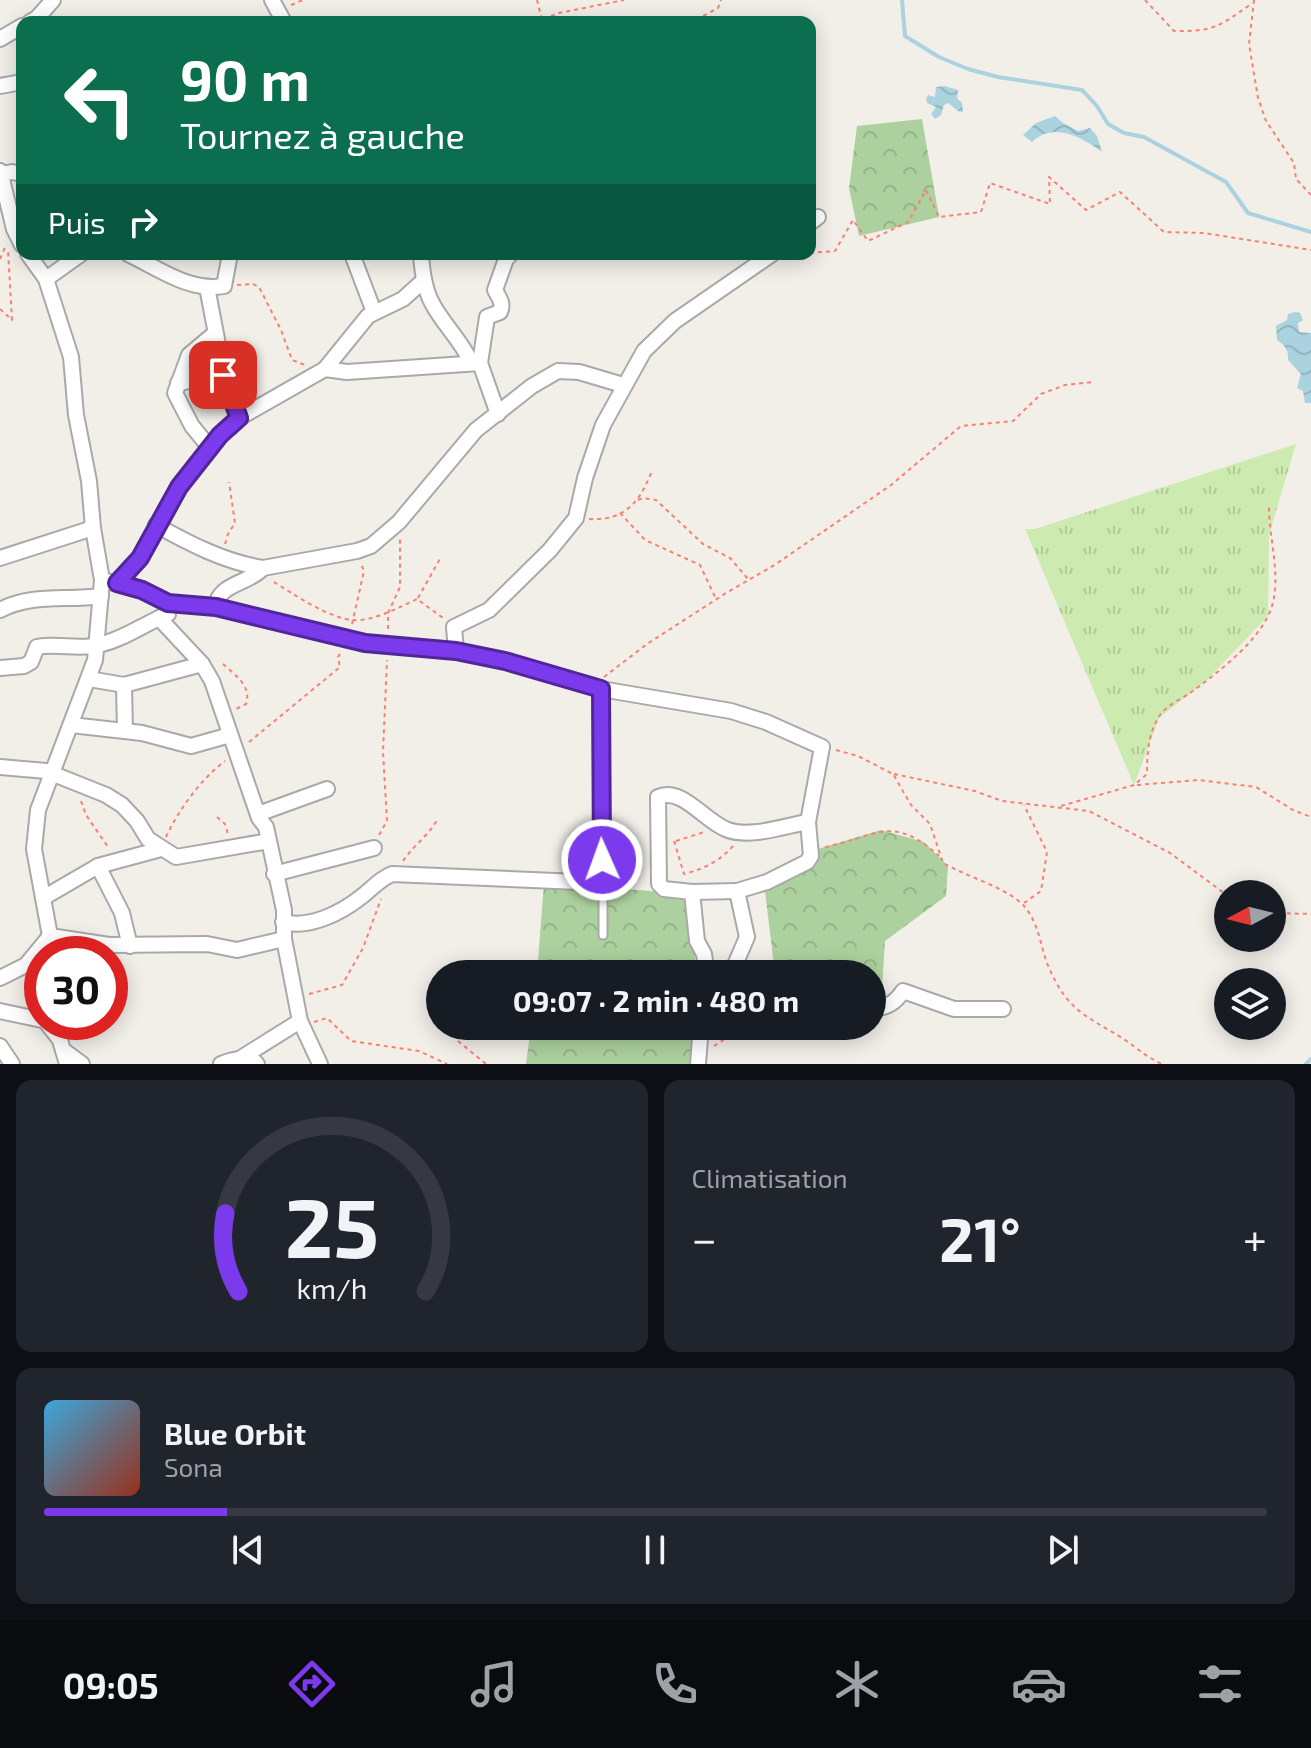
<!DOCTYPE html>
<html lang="fr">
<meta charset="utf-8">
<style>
:root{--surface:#171b24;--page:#20242c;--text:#f1f3f6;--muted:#9ea1a6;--line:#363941;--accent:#7c3aed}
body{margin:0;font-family:"Exo 2",sans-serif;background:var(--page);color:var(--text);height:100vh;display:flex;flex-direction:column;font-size:30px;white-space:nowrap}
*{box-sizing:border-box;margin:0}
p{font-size:26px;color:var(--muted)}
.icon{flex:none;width:44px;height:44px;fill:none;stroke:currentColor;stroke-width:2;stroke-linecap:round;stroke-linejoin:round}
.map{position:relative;height:1064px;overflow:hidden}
.side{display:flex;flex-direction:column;gap:16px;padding:16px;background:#0d0f14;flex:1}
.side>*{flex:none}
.guide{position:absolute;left:16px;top:16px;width:800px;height:244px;border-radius:16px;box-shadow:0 4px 20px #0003;background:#0b6e4f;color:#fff;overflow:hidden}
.needle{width:52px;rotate:263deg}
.buttons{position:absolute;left:1214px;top:880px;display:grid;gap:16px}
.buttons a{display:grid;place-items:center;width:72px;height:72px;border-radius:50%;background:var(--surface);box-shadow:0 4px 20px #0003;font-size:40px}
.speed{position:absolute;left:24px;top:936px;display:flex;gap:16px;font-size:40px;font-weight:700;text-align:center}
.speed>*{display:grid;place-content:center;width:104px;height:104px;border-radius:50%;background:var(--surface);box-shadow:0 4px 20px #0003;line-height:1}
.speed .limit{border:12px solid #d22;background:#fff;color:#111}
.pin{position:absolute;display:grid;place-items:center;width:68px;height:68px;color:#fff;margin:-34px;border-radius:16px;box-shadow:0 4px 12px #0006}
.me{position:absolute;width:88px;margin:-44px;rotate:358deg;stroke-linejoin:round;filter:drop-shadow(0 0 6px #0008)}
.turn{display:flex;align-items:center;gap:28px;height:168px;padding:0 32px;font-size:36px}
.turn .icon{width:104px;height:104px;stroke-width:2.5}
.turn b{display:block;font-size:56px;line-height:68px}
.then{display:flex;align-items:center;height:76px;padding:0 32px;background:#0003;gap:16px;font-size:30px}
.big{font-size:60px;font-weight:700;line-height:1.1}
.side .tile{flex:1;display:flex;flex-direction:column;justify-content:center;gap:12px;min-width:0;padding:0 28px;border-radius:16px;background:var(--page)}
.side .dial{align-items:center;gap:0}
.dial svg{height:208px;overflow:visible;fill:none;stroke:var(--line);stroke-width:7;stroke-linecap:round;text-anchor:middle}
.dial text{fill:var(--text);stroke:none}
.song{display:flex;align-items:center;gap:24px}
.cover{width:96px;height:96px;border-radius:12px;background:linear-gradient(135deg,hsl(200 70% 55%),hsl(10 70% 35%))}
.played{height:8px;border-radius:4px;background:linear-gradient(90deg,var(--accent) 15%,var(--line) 15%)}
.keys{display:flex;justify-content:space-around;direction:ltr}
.heat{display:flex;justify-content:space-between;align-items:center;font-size:44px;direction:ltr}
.side .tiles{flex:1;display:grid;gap:16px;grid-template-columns:1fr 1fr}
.tile:last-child{grid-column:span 2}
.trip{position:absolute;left:426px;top:960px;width:460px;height:80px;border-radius:40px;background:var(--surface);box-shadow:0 4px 20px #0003;font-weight:700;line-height:80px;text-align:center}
.tabs{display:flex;height:128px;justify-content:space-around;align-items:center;background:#090b0e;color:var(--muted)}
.tabs .icon{width:56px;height:56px}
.tabs .selected{color:var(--accent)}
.tabs b{font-size:36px;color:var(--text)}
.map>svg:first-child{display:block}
</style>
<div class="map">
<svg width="1311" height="1064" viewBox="0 0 1311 1064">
<defs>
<pattern id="grass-tufts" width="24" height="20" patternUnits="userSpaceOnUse" patternTransform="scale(2)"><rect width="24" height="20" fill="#cdebb0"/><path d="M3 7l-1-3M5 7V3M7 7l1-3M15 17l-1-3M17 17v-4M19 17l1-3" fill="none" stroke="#b0c997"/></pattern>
<pattern id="forest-crowns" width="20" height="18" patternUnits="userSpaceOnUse" patternTransform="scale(2)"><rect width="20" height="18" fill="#add19e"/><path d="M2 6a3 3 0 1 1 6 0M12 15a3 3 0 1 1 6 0" fill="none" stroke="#95b388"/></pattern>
<pattern id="water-waves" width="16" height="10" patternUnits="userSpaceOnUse" patternTransform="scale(2)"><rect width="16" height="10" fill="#aad3df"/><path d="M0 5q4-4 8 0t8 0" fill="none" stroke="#92b5bf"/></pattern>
</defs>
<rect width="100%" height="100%" fill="#f2efe9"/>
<path fill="url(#grass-tufts)" d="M1296 444 1269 535 1268 616 1207 680 1159 718 1134 785 1025 529H1035Z"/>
<g fill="url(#forest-crowns)">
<path d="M922 119 939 217 859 236 849 188 857 126Z"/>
<path d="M881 830 924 842 948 866 946 896 885 941 882 988 872 987V974H775L764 883 818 849Z"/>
<path d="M544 883 691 894 696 974H537Z"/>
<path d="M531 1026H696V1064H526Z"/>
</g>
<g fill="url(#water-waves)">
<path d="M945 86 958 90 957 98 962 103 963 112 958 111 948 103 944 105 941 115 935 119 931 114 936 107 927 103 926 99 928 95 935 97 936 87Z"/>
<path d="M1055 116 1063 123 1078 131 1090 128 1097 136 1102 152C1082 137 1053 121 1032 142L1023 135 1036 123Z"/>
<path d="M1295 312 1300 313 1303 320 1298 323 1299 332 1311 333V403H1305L1303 391 1297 388 1301 374 1288 360C1289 351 1285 345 1277 340L1276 326 1287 320 1288 314Z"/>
</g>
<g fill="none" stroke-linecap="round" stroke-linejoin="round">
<g stroke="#aad3df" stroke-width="4">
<path d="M902 0 905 36 939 57 968 69 998 77 1082 90 1097 106 1108 124 1124 133 1144 137 1226 182 1248 213 1311 232"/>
<path d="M1306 1064 1311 1059"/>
</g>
<defs>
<path id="lane" d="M603 883V935"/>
<g id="street">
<path d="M272 0 284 22"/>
<path d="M30 22 37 18 53 0"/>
<path d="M0 39 22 26"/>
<path d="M0 86 22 82"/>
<path d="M0 171 14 229 22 245"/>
<path d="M2 174 12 172 22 174"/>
<path d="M810 223 818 217"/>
<path d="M28 254 46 279 71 357 76 415 89 481 93 528 102 580 95 660 38 810 34 849 50 936"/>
<path d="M128 254C158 268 189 292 224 286L230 254"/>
<path d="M352 254 374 312"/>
<path d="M421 254C422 271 424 288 432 303 443 324 460 339 471 362"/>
<path d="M46 279 81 254"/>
<path d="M207 287 226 386 239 418"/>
<path d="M480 363 487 317 500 312C504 303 499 298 495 290L506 259 511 254"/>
<path d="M325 369 347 372 480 363 498 414"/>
<path d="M178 383 223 375"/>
<path d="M210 448 192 426 175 393 189 355 214 334"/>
<path d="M156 525C190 544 225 562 263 568"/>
<path d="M0 558 93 528"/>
<path d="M102 580 142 590 168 603 216 607 365 643 456 651 505 661 601 689 731 711 766 722 822 747 808 822 811 856 807 862 767 882 737 891 747 937 731 974"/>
<path d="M117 583 140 558 179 487 220 435 239 418 325 369 368 316 403 299 423 281"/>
<path d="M216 607C218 583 249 584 263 568L357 551 371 546 399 522 476 430 532 386 558 371 579 372 623 385"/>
<path d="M0 610C32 593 66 601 101 596"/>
<path d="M159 618 202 664 212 681 259 818 266 827 284 910V939L300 1021 320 1064"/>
<path d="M456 651 454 627 489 610 550 550 576 518 585 478 603 425 644 351 675 321 772 254"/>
<path d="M0 668 24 666 31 662 37 647C58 643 78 650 99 645 124 639 144 624 168 614"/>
<path d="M89 679 124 685 202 664"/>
<path d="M124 685 125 731"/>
<path d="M71 725 142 733 191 746 230 735"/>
<path d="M0 767 46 771 106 795 122 805 137 821 148 839 176 857 269 841"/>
<path d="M258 814 327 789"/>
<path d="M98 866 122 913 130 946"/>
<path d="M274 874 374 848"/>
<path d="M692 892 737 891"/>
<path d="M43 898 98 866 161 849"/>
<path d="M283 922C309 929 341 913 361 897 372 889 378 880 392 874L603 883 601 689"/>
<path d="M50 936 109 945 207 944 237 950 284 939"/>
<path d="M707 974 704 954 697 941 692 892 664 889 659 884 658 797C682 786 705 822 728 830 751 838 784 826 808 822"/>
<path d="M0 978 26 965 50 936"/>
<path d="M872 1008C886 1009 896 1002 903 991L954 1009H1003"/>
<path d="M0 1011 42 1020"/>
<path d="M46 1022 60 1040 67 1064"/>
<path d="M0 1046 12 1064"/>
<path d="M63 1050 82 1064"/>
<path d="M241 1058 300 1021"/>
<path d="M221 1064C232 1059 240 1058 252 1059L257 1064"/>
<path d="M698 1064 701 1026"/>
</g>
</defs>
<use href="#lane" stroke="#a9a9a9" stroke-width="11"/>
<use href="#street" stroke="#a9a9a9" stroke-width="18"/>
<g stroke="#fa8072" stroke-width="2" stroke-dasharray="4 4" stroke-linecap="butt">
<path d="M537 0 542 20"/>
<path d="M1145 0 1174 31C1213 32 1220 26 1251 4"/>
<path d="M1254 0 1249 44 1258 98 1266 121 1294 163 1296 179 1311 195"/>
<path d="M291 5 303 0"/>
<path d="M536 22 559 13 624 0"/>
<path d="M680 22 703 16 718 8 721 0"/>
<path d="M810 253 835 251 853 220 868 241 908 222 926 190 939 217 981 212 990 183 1050 204 1049 177 1086 210 1120 192 1164 232 1204 233 1311 250"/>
<path d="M785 258 805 254"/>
<path d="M0 259 6 245"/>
<path d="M237 285 253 284 259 287 281 330 292 360 305 365"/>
<path d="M0 309 12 320 8 250"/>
<path d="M638 500 643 498 656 500 703 544 730 558 748 579"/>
<path d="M620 513 645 540 700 565 716 599"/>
<path d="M589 519C623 521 639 504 651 473"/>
<path d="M225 544 228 534 235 523 229 482"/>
<path d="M274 582C293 594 329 618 352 620 372 622 400 607 417 599L443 618"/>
<path d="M418 598 441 557"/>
<path d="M352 624 364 571 361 564"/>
<path d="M388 629V613L400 587V538"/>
<path d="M223 664C235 675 252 686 246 704L236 709"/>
<path d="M604 677 647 644 726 593 776 564 891 485 961 426 1013 421 1041 394 1065 385 1093 382"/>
<path d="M249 742 340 667 338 657 341 652"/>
<path d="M836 750 858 756 893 774 911 805 930 824 943 863C965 876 1008 888 1024 906 1040 925 1040 947 1049 968 1068 1011 1085 1015 1122 1038 1136 1047 1146 1057 1162 1064"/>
<path d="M894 774 975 791 1002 801 1089 811 1170 853 1228 896"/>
<path d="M1137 785 1198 780 1256 787 1293 810 1311 817"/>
<path d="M81 801 86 815 108 847"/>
<path d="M1061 806 1134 785 1147 774C1147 754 1148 733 1160 715 1166 706 1181 699 1190 693 1216 674 1253 646 1268 616 1284 584 1269 542 1269 507"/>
<path d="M217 817 225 824 228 834"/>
<path d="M379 835 387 821 383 752 387 660"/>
<path d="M166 837C179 809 201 779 225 761"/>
<path d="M674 841 684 874C704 869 720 861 734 845"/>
<path d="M676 841 704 832"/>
<path d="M825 847C876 837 891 813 939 856"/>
<path d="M403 861C413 846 428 836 437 820"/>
<path d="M1024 903 1041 891 1047 852 1024 805"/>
<path d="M1272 909 1278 913 1311 914"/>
<path d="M309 994 342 985 363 948 381 899"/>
<path d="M314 1022 327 1018 351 1041 419 1051 447 1064"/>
<path d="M458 1041 486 1064"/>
<path d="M714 1046 731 1035 735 1026"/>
</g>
<use href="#lane" stroke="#fff" stroke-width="7"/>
<use href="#street" stroke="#fff" stroke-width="14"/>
</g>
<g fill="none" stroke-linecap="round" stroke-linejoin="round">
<defs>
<path id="route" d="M223 375 239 418 220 435 179 487 140 558 117 583 142 590 168 603 216 607 365 643 456 651 505 661 601 689 602 860"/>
</defs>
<use href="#route" stroke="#51269a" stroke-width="20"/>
<use href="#route" stroke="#7c3aed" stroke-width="14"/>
</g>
</svg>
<div class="buttons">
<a><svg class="needle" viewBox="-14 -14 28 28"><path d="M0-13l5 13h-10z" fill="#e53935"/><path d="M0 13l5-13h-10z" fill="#9ea1a6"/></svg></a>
<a><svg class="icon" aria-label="layers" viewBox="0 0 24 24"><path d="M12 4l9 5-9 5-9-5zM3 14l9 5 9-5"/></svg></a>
</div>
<div class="speed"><div class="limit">30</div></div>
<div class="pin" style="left:223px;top:375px;background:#d93025"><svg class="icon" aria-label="arrive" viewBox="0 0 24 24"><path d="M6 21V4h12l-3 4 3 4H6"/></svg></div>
<svg class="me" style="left:602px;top:860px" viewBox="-20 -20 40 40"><circle r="17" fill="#7c3aed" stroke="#fff" stroke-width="3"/><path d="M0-11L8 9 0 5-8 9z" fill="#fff"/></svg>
<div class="trip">09:07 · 2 min · 480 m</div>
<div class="guide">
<div class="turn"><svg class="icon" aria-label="left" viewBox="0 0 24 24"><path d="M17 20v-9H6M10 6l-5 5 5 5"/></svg><div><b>90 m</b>Tournez à gauche</div></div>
<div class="then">Puis<svg class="icon" aria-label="right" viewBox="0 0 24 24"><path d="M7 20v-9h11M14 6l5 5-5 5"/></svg></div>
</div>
</div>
<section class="side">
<div class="tiles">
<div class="tile dial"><svg viewBox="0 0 100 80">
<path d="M14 69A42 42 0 1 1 86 69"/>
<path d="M14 69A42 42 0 0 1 9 39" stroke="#7c3aed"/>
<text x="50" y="56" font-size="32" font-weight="700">25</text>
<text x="50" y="72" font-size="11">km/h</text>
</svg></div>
<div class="tile"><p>Climatisation</p>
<div class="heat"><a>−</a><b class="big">21°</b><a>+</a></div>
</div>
<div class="tile">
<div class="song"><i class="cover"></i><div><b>Blue Orbit</b><p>Sona</p></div></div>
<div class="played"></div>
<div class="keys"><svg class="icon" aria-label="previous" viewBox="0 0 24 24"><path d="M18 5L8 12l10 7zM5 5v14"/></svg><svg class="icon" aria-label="pause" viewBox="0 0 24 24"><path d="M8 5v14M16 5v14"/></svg><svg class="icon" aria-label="next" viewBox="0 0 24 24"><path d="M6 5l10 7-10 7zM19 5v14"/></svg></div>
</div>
</div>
</section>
<nav class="tabs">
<b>09:05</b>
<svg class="icon selected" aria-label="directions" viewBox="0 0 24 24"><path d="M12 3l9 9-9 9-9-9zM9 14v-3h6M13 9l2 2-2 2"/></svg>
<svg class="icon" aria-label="music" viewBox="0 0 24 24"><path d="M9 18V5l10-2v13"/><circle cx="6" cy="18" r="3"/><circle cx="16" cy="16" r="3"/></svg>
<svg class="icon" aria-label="phone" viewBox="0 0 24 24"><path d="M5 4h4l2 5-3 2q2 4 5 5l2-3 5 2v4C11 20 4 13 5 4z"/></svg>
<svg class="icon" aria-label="climate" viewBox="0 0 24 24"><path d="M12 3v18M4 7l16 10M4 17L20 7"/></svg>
<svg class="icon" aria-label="car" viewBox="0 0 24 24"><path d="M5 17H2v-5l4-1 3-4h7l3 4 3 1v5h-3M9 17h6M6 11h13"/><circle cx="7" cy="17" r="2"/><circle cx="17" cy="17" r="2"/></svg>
<svg class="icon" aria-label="filters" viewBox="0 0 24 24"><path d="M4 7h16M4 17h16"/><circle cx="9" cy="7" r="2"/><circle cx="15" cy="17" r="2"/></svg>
</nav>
